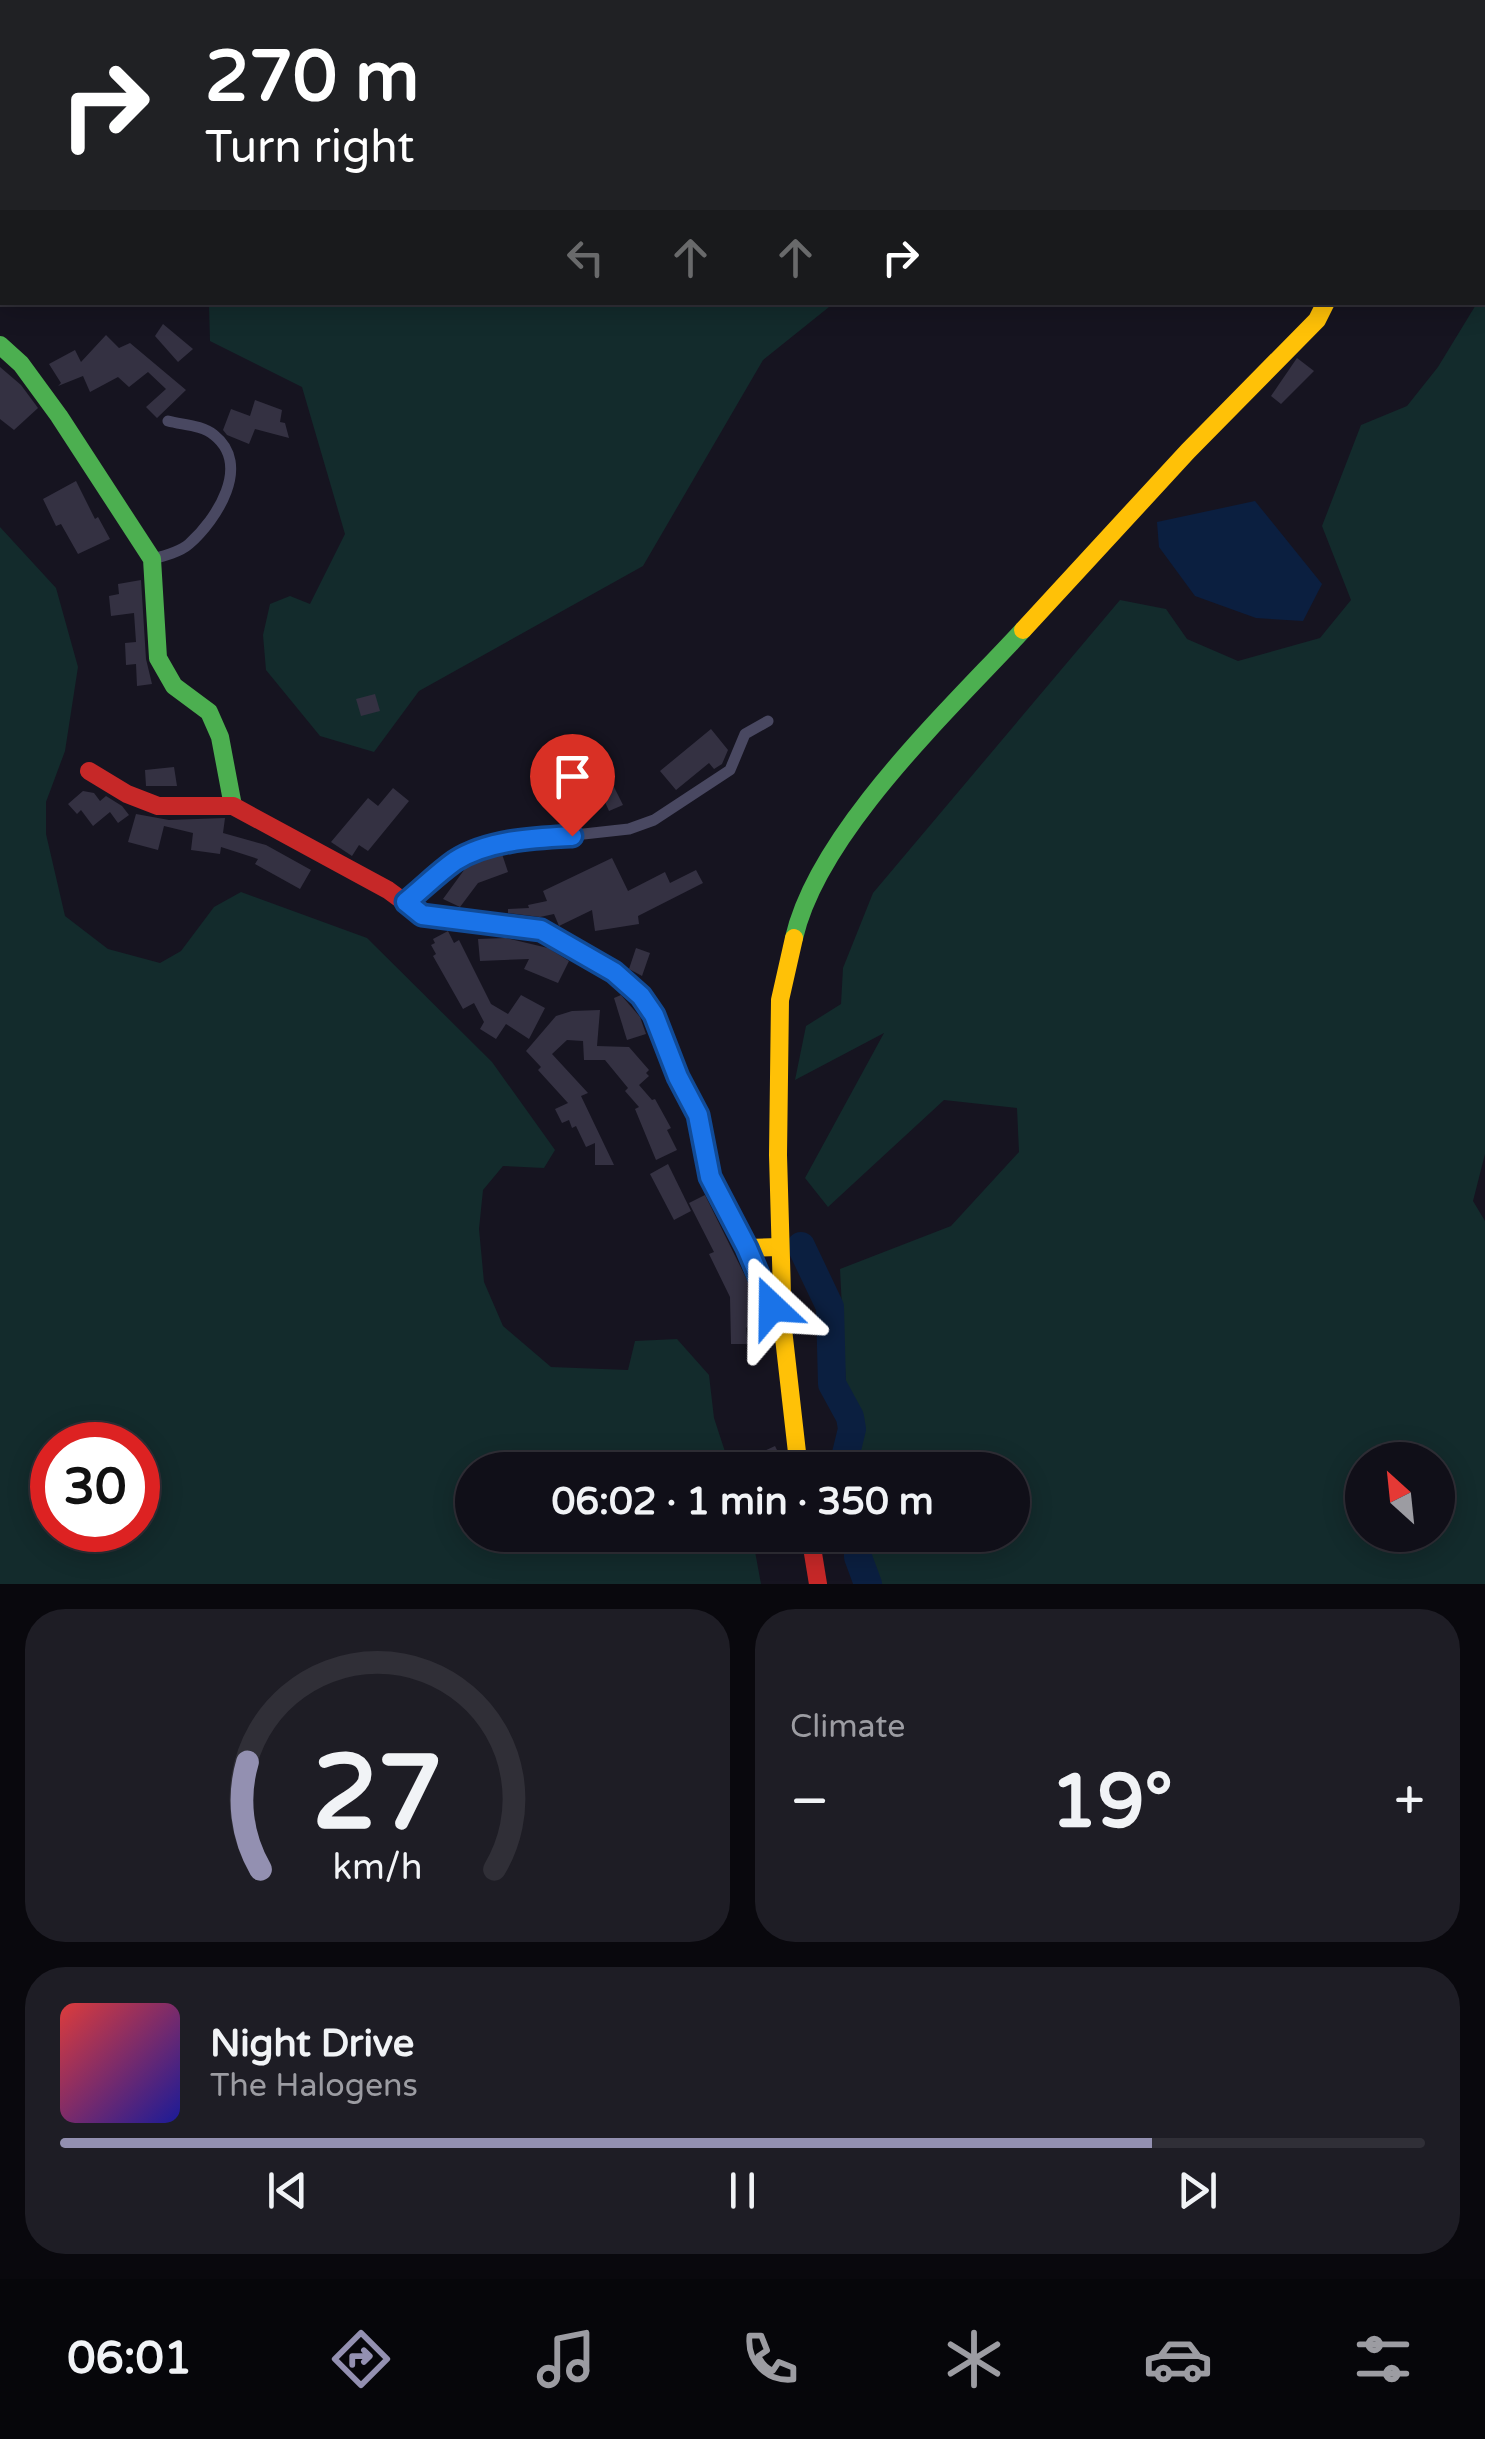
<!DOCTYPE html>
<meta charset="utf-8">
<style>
:root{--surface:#100f18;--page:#1e1d25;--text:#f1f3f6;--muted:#9c9ca2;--line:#302f37;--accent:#9390b1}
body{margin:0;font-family:"Varela Round",sans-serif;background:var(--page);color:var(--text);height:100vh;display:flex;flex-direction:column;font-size:38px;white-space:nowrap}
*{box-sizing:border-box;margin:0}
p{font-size:32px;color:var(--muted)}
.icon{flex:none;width:55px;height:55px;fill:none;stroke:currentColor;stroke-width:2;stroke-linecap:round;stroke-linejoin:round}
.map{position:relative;height:1584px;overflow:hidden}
.details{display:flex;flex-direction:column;gap:25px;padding:25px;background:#09080d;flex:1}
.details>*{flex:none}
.banner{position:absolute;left:0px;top:0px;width:1485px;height:305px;box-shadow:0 5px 25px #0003,0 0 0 2px var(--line);background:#202124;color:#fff;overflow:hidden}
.needle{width:65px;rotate:333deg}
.tools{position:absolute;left:1345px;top:1442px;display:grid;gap:20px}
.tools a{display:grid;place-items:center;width:110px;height:110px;border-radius:50%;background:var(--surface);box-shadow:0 5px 25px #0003,0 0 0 2px var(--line);font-size:50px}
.speed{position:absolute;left:30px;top:1422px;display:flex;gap:20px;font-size:50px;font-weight:700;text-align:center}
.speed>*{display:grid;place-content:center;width:130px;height:130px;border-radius:50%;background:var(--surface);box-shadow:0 5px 25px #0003,0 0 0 2px var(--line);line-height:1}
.speed .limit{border:15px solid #d22;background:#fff;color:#111}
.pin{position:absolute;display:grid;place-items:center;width:85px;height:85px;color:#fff;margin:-102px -42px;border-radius:50% 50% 50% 0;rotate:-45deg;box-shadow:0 0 10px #0007}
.pin .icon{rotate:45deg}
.me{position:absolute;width:110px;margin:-55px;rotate:337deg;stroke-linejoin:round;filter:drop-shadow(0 0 8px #0008)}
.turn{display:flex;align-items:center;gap:35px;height:210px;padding:0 40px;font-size:45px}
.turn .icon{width:130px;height:130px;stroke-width:2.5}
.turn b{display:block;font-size:70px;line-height:85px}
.lanes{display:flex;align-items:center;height:95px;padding:0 40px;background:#0003;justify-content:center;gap:50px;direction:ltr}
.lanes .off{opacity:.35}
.big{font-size:75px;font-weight:700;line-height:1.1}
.details .widget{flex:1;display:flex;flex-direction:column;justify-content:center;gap:15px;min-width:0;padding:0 35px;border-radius:40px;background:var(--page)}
.details .dial{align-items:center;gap:0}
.dial svg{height:260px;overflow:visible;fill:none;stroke:var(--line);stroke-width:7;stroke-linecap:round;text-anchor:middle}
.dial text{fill:var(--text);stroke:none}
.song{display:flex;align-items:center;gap:30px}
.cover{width:120px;height:120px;border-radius:15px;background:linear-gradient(135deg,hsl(0 70% 55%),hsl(240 70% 35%))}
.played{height:10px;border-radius:5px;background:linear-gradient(90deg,var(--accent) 80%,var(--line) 80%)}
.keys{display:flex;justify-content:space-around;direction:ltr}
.heat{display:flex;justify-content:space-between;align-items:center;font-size:55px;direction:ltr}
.details .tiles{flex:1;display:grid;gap:25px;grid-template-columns:1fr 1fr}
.widget:last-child{grid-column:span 2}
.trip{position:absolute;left:455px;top:1452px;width:575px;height:100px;border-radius:50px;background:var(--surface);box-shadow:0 5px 25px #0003,0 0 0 2px var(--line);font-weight:700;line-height:100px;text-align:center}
.tabs{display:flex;height:160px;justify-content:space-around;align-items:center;background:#06060a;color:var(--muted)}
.tabs .icon{width:70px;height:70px}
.tabs .selected{color:var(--accent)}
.tabs b{font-size:45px;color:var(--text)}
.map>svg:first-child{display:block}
</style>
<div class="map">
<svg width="1485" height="1584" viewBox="0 0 1485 1584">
<rect width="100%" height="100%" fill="#161420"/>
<g fill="#132b2c" fill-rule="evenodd">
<path d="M176 0H730L176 2Z"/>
<path d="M1044 0H1326L1043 2Z"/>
<path d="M1485 290V1154L1473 1201 1485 1221V1584H873L865 1535H1012V1470H855L848 1427 840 1269 951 1226 1019 1152 1017 1108 944 1100 828 1207 805 1178 884 1033 795 1080 806 1026 841 1004 843 968 873 893 1120 600 1166 609 1187 639 1238 661 1320 638 1351 600 1322 526 1361 425 1407 406 1438 367 1477 303 1482 302ZM1438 1460V1535H1362V1460Z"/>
<path d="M214 302H330L336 306 339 302 834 303 763 360 643 566 419 691 374 752 320 736 266 670 263 635 270 604 290 596 310 604 345 534 302 387 210 341 209 305Z"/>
<path d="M0 527 56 588 78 667 65 751 46 802V834L65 916 108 949 160 963 181 951 214 907 241 892 367 938 492 1062 555 1150 544 1168 503 1166 483 1190 479 1229 484 1282 503 1326 551 1367 628 1370 635 1341 677 1339 709 1375 714 1418 731 1470H472V1535H752L761 1584H0ZM52 1445H138V1530H52Z"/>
</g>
<path fill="#0b1f40" d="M1255 501 1322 584 1303 621 1256 618 1195 596 1159 547 1157 522Z"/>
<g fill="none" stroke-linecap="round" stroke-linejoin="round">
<g stroke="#0b1f40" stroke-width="28">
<path d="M801 1246 830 1307 832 1384 850 1417 852 1429 842 1470"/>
<path d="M858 1535V1557L868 1584"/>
</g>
</g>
<g fill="#343142">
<path d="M163 324 193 349 178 362 155 336Z"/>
<path d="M106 335 119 348 130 343 186 390 157 418 146 407 166 389 148 372 129 387 118 377 90 392 83 376 58 386 61 383 49 364 75 350 81 362Z"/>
<path d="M1297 358 1314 371 1281 404 1271 396Z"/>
<path d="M0 367 21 385 38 408 14 430 0 419Z"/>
<path d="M255 400 282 410 280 422 285 423 289 438 255 429 249 444 227 435 223 430 231 409 250 416Z"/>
<path d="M76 481 95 519 98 517 110 539 78 554 61 524 56 526 43 499Z"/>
<path d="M141 580 146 659 152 684 137 686 136 664 126 665 125 643 136 642 134 613 111 616 109 596 119 594 118 584Z"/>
<path d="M375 694 380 711 361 716 356 699Z"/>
<path d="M711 729 728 750 722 764 714 769 709 763 676 790 660 771Z"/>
<path d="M174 767 177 786H146L145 770Z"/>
<path d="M609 777 623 805 609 811 605 802 574 816 565 798Z"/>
<path d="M393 788 409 801 368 851 359 845 352 856 331 842 368 798 378 806Z"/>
<path d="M83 791 94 793 100 801 106 796 122 806 129 815 118 823 110 812 93 826 81 810 77 814 68 804Z"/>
<path d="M136 814 169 820 225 818 223 833 266 845 311 870 300 889 255 864 258 859 221 847 220 854 191 850 193 833 164 826 158 850 128 842Z"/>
<path d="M502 854 508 872 478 883 460 907 443 899 467 866Z"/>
<path d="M612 858 628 891 665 872 670 883 696 870 703 883 638 916 639 924 595 931 592 910 559 926 554 914 540 917 508 913V909L529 908 528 905 547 901 543 891Z"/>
<path d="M448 931 454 943 459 940 491 1004 508 1014 521 995 545 1008 529 1039 506 1024 496 1039 480 1029 484 1022 474 1003 463 1009 433 956 436 954 431 945 435 943 433 939Z"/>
<path d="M506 938 548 948 569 961 558 983 524 969 529 959 480 961 478 939Z"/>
<path d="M636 948 650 953 642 976 629 969Z"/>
<path d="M621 995 640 1017 646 1034 627 1040 614 998Z"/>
<path d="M600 1010 597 1046 629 1047 649 1070 646 1073 649 1076 639 1085 652 1100 655 1099 671 1128 667 1130 677 1150 656 1160 635 1109 639 1107 625 1091 628 1088 605 1060H584L583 1041 567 1040 552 1054 588 1093 581 1096 614 1165H595V1143L586 1147 576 1126 572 1128 569 1120 562 1123 555 1109 568 1103 538 1070 541 1067 526 1051 556 1016 572 1011Z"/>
<path d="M668 1164 691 1211 674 1220 650 1174Z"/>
<path d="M705 1195 750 1286 761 1318 746 1328 748 1344H731L730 1297 709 1254 714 1252 689 1203Z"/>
<path d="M775 1446 782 1460 778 1461 781 1470H766L758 1454Z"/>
</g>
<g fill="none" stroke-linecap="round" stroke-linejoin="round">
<g stroke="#494861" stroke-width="11">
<path d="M97 2V0"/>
<path d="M0 164 2 161"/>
<path d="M152 559C164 556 180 552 189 544 217 519 252 465 214 435 202 425 183 425 168 421"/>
<path d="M406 902 456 861 478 851 511 842 629 829 654 820 730 770 745 734 768 721"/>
<path d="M747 1248 779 1322"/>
</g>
<g stroke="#4caf50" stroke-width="18">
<path d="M1291 0 1293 2"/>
<path d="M0 345 21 364 59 416 152 559 158 658 174 686 209 712 220 737 233 806"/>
<path d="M794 938C818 832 950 709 1023 630"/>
</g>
<g stroke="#ffc107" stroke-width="18">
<path d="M1023 630 1188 451 1317 320 1326 302"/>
<path d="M541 930 613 972 641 996 654 1015 678 1077 698 1115 710 1177 747 1248 779 1247"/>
<path d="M794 938 780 1000 778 1155 783 1329 799 1470"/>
</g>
<g stroke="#c62828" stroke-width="18">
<path d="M89 771 127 794 158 806H233L388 890 422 915 541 930"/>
<path d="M810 1535 818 1584"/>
</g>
</g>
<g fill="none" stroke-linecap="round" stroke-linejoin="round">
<defs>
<path id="route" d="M572 836C534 838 488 840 455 861 438 873 422 889 406 902L422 915 541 930 614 972 641 996 654 1015 678 1077 698 1115 710 1177 747 1248 772 1307"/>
</defs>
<use href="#route" stroke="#114b97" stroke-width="25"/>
<use href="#route" stroke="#1a73e8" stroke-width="18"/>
</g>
</svg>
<div class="tools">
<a><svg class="needle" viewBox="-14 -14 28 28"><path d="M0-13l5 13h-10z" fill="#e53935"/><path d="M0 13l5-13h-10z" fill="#9c9ca2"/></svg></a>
</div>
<div class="speed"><div class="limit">30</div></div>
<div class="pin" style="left:572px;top:836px;background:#d93025"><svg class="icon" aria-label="arrive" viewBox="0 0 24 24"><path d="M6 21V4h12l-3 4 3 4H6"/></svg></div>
<svg class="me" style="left:772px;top:1307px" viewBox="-20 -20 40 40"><path d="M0-17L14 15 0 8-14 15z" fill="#1a73e8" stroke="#fff" stroke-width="4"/></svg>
<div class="trip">06:02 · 1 min · 350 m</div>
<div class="banner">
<div class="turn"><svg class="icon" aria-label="right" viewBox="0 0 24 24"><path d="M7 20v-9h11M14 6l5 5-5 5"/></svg><div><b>270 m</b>Turn right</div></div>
<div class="lanes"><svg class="icon off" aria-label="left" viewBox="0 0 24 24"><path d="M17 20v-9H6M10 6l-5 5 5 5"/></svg><svg class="icon off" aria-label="ahead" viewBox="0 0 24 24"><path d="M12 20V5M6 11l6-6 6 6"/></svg><svg class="icon off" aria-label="ahead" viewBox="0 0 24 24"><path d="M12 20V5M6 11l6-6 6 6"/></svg><svg class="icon" aria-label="right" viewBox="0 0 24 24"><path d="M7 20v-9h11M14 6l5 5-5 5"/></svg></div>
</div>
</div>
<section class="details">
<div class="tiles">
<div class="widget dial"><svg viewBox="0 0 100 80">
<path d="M14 69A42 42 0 1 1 86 69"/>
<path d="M14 69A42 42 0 0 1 10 36" stroke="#9390b1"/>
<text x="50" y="56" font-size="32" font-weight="700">27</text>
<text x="50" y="72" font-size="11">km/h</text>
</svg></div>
<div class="widget"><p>Climate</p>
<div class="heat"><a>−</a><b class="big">19°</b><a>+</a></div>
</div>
<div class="widget">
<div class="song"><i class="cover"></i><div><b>Night Drive</b><p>The Halogens</p></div></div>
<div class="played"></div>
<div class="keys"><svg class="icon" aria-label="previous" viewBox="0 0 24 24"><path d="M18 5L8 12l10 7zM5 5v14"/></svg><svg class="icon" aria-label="pause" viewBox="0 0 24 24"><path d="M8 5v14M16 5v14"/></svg><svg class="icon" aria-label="next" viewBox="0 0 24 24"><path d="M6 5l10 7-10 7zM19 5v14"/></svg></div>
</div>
</div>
</section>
<nav class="tabs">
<b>06:01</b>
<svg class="icon selected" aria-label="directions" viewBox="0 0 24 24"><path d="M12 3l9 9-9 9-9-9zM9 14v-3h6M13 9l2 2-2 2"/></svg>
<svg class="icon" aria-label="music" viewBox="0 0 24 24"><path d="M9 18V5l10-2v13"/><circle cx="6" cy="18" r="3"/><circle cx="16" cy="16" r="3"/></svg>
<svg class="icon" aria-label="phone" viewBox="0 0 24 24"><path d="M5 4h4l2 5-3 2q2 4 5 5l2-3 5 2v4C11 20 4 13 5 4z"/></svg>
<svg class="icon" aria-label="climate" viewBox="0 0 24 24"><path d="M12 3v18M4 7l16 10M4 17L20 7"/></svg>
<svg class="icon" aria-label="car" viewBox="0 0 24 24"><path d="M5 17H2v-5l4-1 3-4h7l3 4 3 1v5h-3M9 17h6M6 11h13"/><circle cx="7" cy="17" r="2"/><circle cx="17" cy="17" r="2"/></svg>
<svg class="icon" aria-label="filters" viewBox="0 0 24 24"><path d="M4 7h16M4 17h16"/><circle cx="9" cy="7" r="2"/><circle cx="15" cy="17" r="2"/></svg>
</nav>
